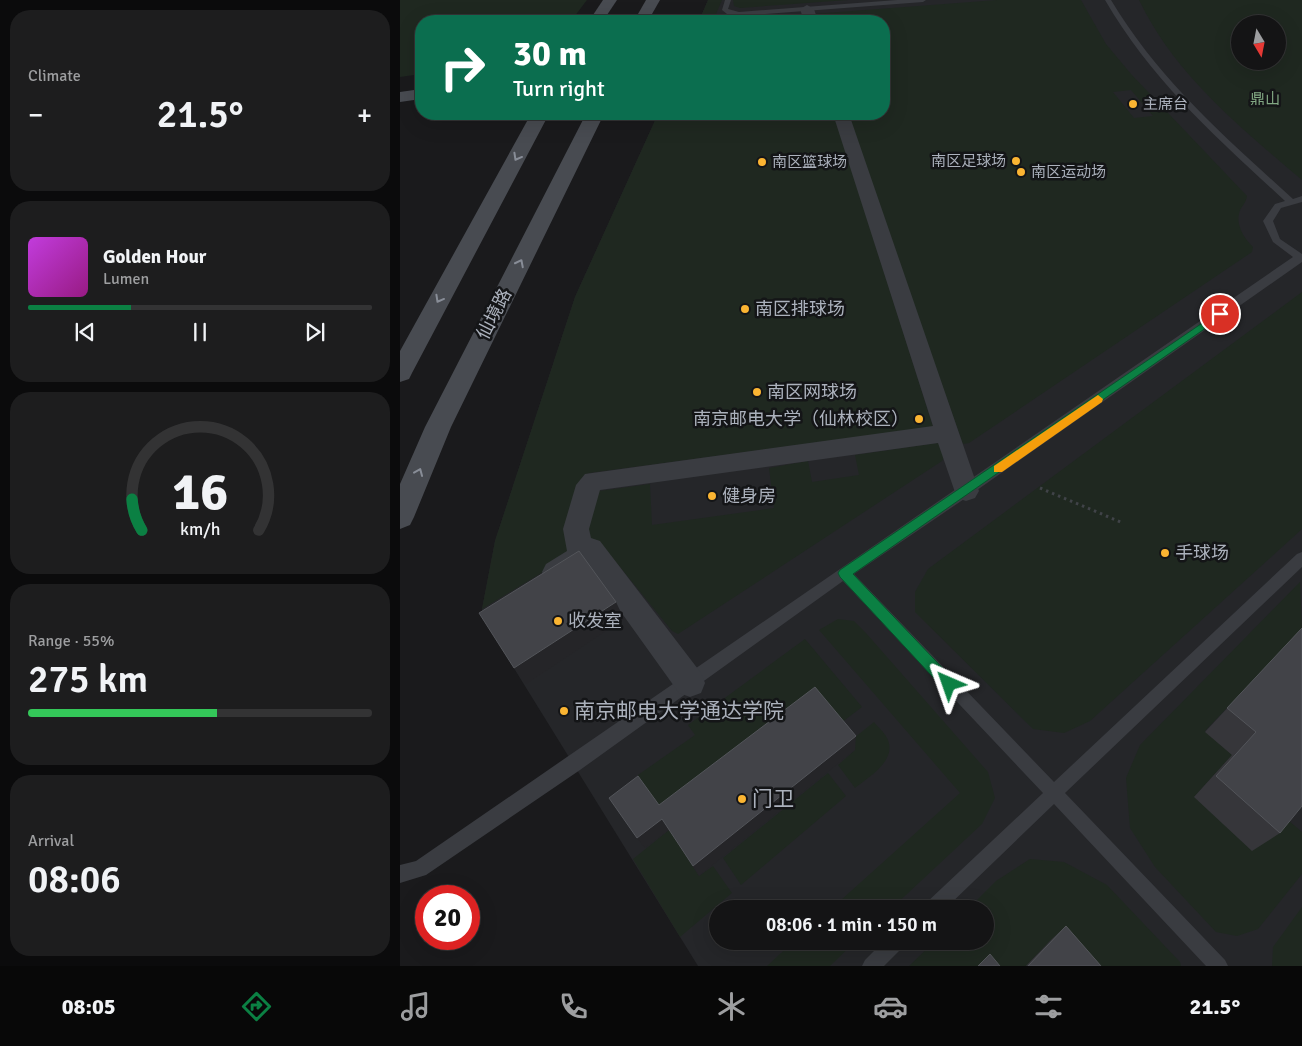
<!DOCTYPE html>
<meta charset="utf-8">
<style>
:root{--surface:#141415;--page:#1d1d1e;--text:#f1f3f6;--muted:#9d9ea0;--line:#333334;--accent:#0b8043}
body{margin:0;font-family:Signika,"Noto Sans SC",sans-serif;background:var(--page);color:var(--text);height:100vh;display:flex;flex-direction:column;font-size:19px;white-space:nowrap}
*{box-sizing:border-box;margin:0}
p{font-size:16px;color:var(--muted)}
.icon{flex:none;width:28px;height:28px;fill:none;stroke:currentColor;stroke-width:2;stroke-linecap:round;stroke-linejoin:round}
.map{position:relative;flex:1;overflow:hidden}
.details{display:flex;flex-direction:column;gap:10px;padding:10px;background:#0b0b0c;width:400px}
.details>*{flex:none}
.guide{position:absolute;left:15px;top:15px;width:475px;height:105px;border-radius:20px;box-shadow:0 5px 20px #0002,0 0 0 1px var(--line);background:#0b6e4f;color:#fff;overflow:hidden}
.needle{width:32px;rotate:170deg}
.buttons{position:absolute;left:831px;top:15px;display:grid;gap:10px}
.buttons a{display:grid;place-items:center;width:55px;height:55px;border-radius:50%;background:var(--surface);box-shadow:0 5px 20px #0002,0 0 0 1px var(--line);font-size:25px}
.speed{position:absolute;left:15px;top:885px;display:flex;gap:10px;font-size:25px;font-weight:700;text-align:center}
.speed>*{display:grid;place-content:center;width:65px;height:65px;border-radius:50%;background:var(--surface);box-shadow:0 5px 20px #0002,0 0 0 1px var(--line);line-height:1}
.speed .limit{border:8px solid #d22;background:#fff;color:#111}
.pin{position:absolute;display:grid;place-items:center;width:42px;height:42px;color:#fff;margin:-21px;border:2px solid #fff;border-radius:50%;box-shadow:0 1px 5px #0007}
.me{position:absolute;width:55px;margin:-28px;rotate:317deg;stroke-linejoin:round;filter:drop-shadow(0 0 4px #0008)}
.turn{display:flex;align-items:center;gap:18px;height:105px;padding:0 15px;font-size:22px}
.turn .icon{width:65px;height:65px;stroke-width:2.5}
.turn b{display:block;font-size:35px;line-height:42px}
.big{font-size:38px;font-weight:600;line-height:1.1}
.details .tile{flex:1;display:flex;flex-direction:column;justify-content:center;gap:8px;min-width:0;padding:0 18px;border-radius:20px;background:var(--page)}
.details .dial{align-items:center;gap:0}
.dial svg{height:130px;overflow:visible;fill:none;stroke:var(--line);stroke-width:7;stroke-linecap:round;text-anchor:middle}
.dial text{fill:var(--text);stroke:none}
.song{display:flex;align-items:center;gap:15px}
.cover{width:60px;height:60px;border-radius:8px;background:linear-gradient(135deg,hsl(290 70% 55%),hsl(310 70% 35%))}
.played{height:5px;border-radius:2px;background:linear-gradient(90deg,var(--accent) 30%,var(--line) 30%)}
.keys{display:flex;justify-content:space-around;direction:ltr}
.heat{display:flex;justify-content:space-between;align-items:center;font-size:28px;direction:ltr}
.charge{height:8px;border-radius:4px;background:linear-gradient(90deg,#34c759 55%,var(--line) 0)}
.trip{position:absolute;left:309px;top:900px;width:285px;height:50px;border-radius:25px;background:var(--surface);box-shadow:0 5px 20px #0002,0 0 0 1px var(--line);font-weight:600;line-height:50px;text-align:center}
.tabs{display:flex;height:80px;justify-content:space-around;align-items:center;background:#080808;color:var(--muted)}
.tabs .icon{width:35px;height:35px}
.tabs .active{color:var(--accent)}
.tabs b{font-size:22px;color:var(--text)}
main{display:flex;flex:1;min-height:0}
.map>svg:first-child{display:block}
</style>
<main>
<section class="details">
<div class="tile"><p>Climate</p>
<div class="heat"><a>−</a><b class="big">21.5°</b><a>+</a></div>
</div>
<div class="tile">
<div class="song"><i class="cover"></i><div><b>Golden Hour</b><p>Lumen</p></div></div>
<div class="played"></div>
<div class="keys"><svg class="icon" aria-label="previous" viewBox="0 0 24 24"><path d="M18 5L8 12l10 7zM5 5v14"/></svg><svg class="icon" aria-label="pause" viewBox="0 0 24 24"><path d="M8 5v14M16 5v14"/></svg><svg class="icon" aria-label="next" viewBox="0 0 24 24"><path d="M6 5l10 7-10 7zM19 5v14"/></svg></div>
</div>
<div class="tile dial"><svg viewBox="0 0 100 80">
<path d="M14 69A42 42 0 1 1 86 69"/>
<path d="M14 69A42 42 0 0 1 8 50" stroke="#0b8043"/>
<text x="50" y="56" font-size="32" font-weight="700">16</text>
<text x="50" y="72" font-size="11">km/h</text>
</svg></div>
<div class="tile"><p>Range · 55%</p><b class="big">275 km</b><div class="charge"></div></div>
<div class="tile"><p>Arrival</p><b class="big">08:06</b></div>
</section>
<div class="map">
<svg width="902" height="966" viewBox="0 0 902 966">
<rect width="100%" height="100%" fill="#1a1a1c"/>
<path fill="#252629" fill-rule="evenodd" d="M308 0H902V966H298L83 618 82 609 95 541 175 297 258 114H484V21H299ZM840 24H878V61H840ZM318 909H585V941H318Z"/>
<g fill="#1f2820" fill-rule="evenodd">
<path d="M0 0H187L171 21H21V74L0 77Z"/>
<path d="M308 0H322L313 21 403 14 406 21H299Z"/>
<path d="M333 0H448L340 8 334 6Z"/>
<path d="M597 0H681L706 44 731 74 847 196C846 204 840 207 839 214 836 226 845 239 853 247L852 252 569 443 563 444 446 114H484V21H415L413 14ZM731 90 753 116 734 118 713 92Z"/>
<path d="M739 0H902V180C840 127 775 75 739 0ZM840 24H878V61H840Z"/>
<path d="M258 114H434L533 427 189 473 183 477 171 555 82 609 95 541 175 297Z"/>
<path d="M902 292V529L690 721 664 733 633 729 515 612V592L528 569Z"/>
<path d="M537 443 539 444 544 458 542 461 278 634 272 631 198 540 190 544 185 524 199 491 250 484 252 525 374 508 369 468 408 461 412 482 459 475 455 455Z"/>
<path d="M900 582 902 629 805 731 832 755 794 797 882 815 902 832V874L858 929 837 936 816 932 755 867 730 828 726 778 740 745Z"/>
<path d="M438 619 454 621 466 633 588 772 595 798 582 824 491 909H431L560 793 419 630Z"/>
<path d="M405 639 462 707 437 726 266 817 238 775 295 735 288 725Z"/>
<path d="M474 722C478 727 484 732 487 738 498 760 470 776 455 788L438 765 455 750 449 742Z"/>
<path d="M428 773 446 796 341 885 323 858Z"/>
<path d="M269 830 299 876 313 866 332 893 280 937 233 859Z"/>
<path d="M630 859 664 862 707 885 780 962 781 966H675L652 939 626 966H509L535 941H585V909H568L596 881Z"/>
<path d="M902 907V966H872L873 947Z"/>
<path d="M394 941H456L430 966H367Z"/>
</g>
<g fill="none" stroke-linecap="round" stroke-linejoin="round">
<path stroke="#404348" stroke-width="3" stroke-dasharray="2.5 4" stroke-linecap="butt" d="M640 488 723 523"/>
<g fill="#3a3c41" fill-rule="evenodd">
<path d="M325 0H331L328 9 339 12 497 0H526L523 2 339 16 327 14 322 10Z"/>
<path d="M705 0H711C759 80 825 137 893 199L902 196V202L881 208 873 221 880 239 902 254V262L570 495 454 574 654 782 897 554 902 552V567L665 793 825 960 828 966H806L654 804 545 909H523L526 903 643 793 443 581 180 770 26 875 0 883V865L16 861 893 257 873 242 863 221 875 204 885 201C816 137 753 82 705 0Z"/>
<path d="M484 941H506L503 947 484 966H462L465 960Z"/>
</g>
<g fill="#3a3c41" fill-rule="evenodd">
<path d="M407 5 414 9 418 21H404L400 9Z"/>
<path d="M433 114H449L579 491 575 498 566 501 557 498 538 443 200 490 189 529 191 538 200 541 301 673 305 683 301 693 290 697 279 693 188 566 156 584 146 580 142 572 146 564 167 551 163 529 176 485 185 474 533 426Z"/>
</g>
<g fill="#484b51" fill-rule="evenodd">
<path d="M203 0H217L203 21H189Z"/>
<path d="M246 0H260L248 21H234Z"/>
<path d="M21 89V99L0 102V92Z"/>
<path d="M131 114H149L12 373 9 379 0 382V351Z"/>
<path d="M186 114H204L51 427 14 517 10 525 0 529V484L25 427Z"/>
</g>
</g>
<g fill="#36363a">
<path d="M902 628 880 833 852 851 794 797 832 755 805 732Z"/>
<path d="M666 926 701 966H626L652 939Z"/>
</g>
<g fill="#252528">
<path d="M216 602 224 619 126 684 114 668Z"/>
<path d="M456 736 455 750 299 876 293 866Z"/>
<path d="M262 819 269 830 245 848 237 838Z"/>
</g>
<g fill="#424348" stroke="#53555a">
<path d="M179 551 216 602 114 668 79 613Z"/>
<path d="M902 628V806L880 833 816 776 856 732 827 708Z"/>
<path d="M415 687 456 736 293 866 262 819 237 838 209 798 238 776 259 805Z"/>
<path d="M666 926 701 966H628Z"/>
<path d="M590 954 600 966H578Z"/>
</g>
<defs><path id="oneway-chevron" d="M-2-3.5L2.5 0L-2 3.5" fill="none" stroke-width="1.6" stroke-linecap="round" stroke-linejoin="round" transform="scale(1.25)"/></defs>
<g stroke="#888d97">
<use href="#oneway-chevron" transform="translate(117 157) rotate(119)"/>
<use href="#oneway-chevron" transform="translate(120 263) rotate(-63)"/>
<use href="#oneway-chevron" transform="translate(39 299) rotate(119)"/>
<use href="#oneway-chevron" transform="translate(19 472) rotate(-67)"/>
</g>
<path fill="#0b8043" stroke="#07532c" d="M820 311 825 314 823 316 453 574 554 680 556 684 554 689 549 691 544 689 440 577 438 573 440 570Z"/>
<path fill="#f59e0b" d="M698 395 703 399 702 402 602 472H594V466Z"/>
<g fill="#fbb532" stroke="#141517" stroke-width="2">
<circle cx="733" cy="104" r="5"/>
<circle cx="616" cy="161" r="5"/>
<circle cx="362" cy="162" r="5"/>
<circle cx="621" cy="172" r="5"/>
<circle cx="345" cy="309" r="5"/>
<circle cx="357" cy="392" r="5"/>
<circle cx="519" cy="419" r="5"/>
<circle cx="312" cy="496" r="5"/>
<circle cx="765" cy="553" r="5"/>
<circle cx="158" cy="621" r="5"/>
<circle cx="164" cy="711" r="5"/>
<circle cx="342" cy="799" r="5"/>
</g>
<g text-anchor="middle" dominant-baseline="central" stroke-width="5" stroke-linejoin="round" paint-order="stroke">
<g font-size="15" fill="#82a883" stroke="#141517">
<text x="865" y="99">鼎山</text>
</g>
<g font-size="15" fill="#abb1bc" stroke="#141517" text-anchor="start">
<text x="743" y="104">主席台</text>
<text x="606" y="161" text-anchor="end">南区足球场</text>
<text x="372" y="162">南区篮球场</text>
<text x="631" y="172">南区运动场</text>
</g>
<g font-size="18" fill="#abb1bc" stroke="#141517" text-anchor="start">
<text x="355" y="309">南区排球场</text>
<text x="367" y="392">南区网球场</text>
<text x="509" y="419" text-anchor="end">南京邮电大学（仙林校区）</text>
<text x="322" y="496">健身房</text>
<text x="775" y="553">手球场</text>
<text x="168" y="621">收发室</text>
</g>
<g font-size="18" fill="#abb1bc" stroke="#141517">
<text transform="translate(94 314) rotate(-63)">仙境路</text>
</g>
<g font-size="21" fill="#abb1bc" stroke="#141517" text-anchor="start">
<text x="174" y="711">南京邮电大学通达学院</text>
<text x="352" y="799">门卫</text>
</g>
</g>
</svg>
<div class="buttons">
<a><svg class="needle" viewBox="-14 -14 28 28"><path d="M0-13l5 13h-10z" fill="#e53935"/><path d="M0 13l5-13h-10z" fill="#9d9ea0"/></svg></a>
</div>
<div class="speed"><div class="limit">20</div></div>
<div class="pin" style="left:820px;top:314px;background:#d93025"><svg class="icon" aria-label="arrive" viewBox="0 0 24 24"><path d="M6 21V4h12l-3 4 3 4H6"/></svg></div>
<svg class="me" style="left:549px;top:684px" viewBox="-20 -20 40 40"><path d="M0-17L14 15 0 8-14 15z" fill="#0b8043" stroke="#fff" stroke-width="4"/></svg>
<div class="trip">08:06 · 1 min · 150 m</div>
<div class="guide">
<div class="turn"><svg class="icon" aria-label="right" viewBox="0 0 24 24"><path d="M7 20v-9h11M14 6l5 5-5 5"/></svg><div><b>30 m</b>Turn right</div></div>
</div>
</div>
</main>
<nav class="tabs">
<b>08:05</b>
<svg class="icon active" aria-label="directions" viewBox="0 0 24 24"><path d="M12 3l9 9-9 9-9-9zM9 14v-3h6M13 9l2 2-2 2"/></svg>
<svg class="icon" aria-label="music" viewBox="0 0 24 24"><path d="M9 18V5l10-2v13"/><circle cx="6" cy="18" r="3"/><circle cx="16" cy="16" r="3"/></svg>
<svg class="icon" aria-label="phone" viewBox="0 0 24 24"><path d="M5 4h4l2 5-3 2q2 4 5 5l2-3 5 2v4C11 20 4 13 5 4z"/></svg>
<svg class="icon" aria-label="climate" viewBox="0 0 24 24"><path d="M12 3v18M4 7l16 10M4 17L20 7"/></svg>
<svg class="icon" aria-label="car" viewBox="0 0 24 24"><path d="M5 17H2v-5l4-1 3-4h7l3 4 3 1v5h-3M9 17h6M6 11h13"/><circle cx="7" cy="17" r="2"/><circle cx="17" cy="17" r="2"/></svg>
<svg class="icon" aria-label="filters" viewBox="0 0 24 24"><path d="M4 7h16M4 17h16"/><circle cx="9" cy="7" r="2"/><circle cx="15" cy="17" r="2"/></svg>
<b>21.5°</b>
</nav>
